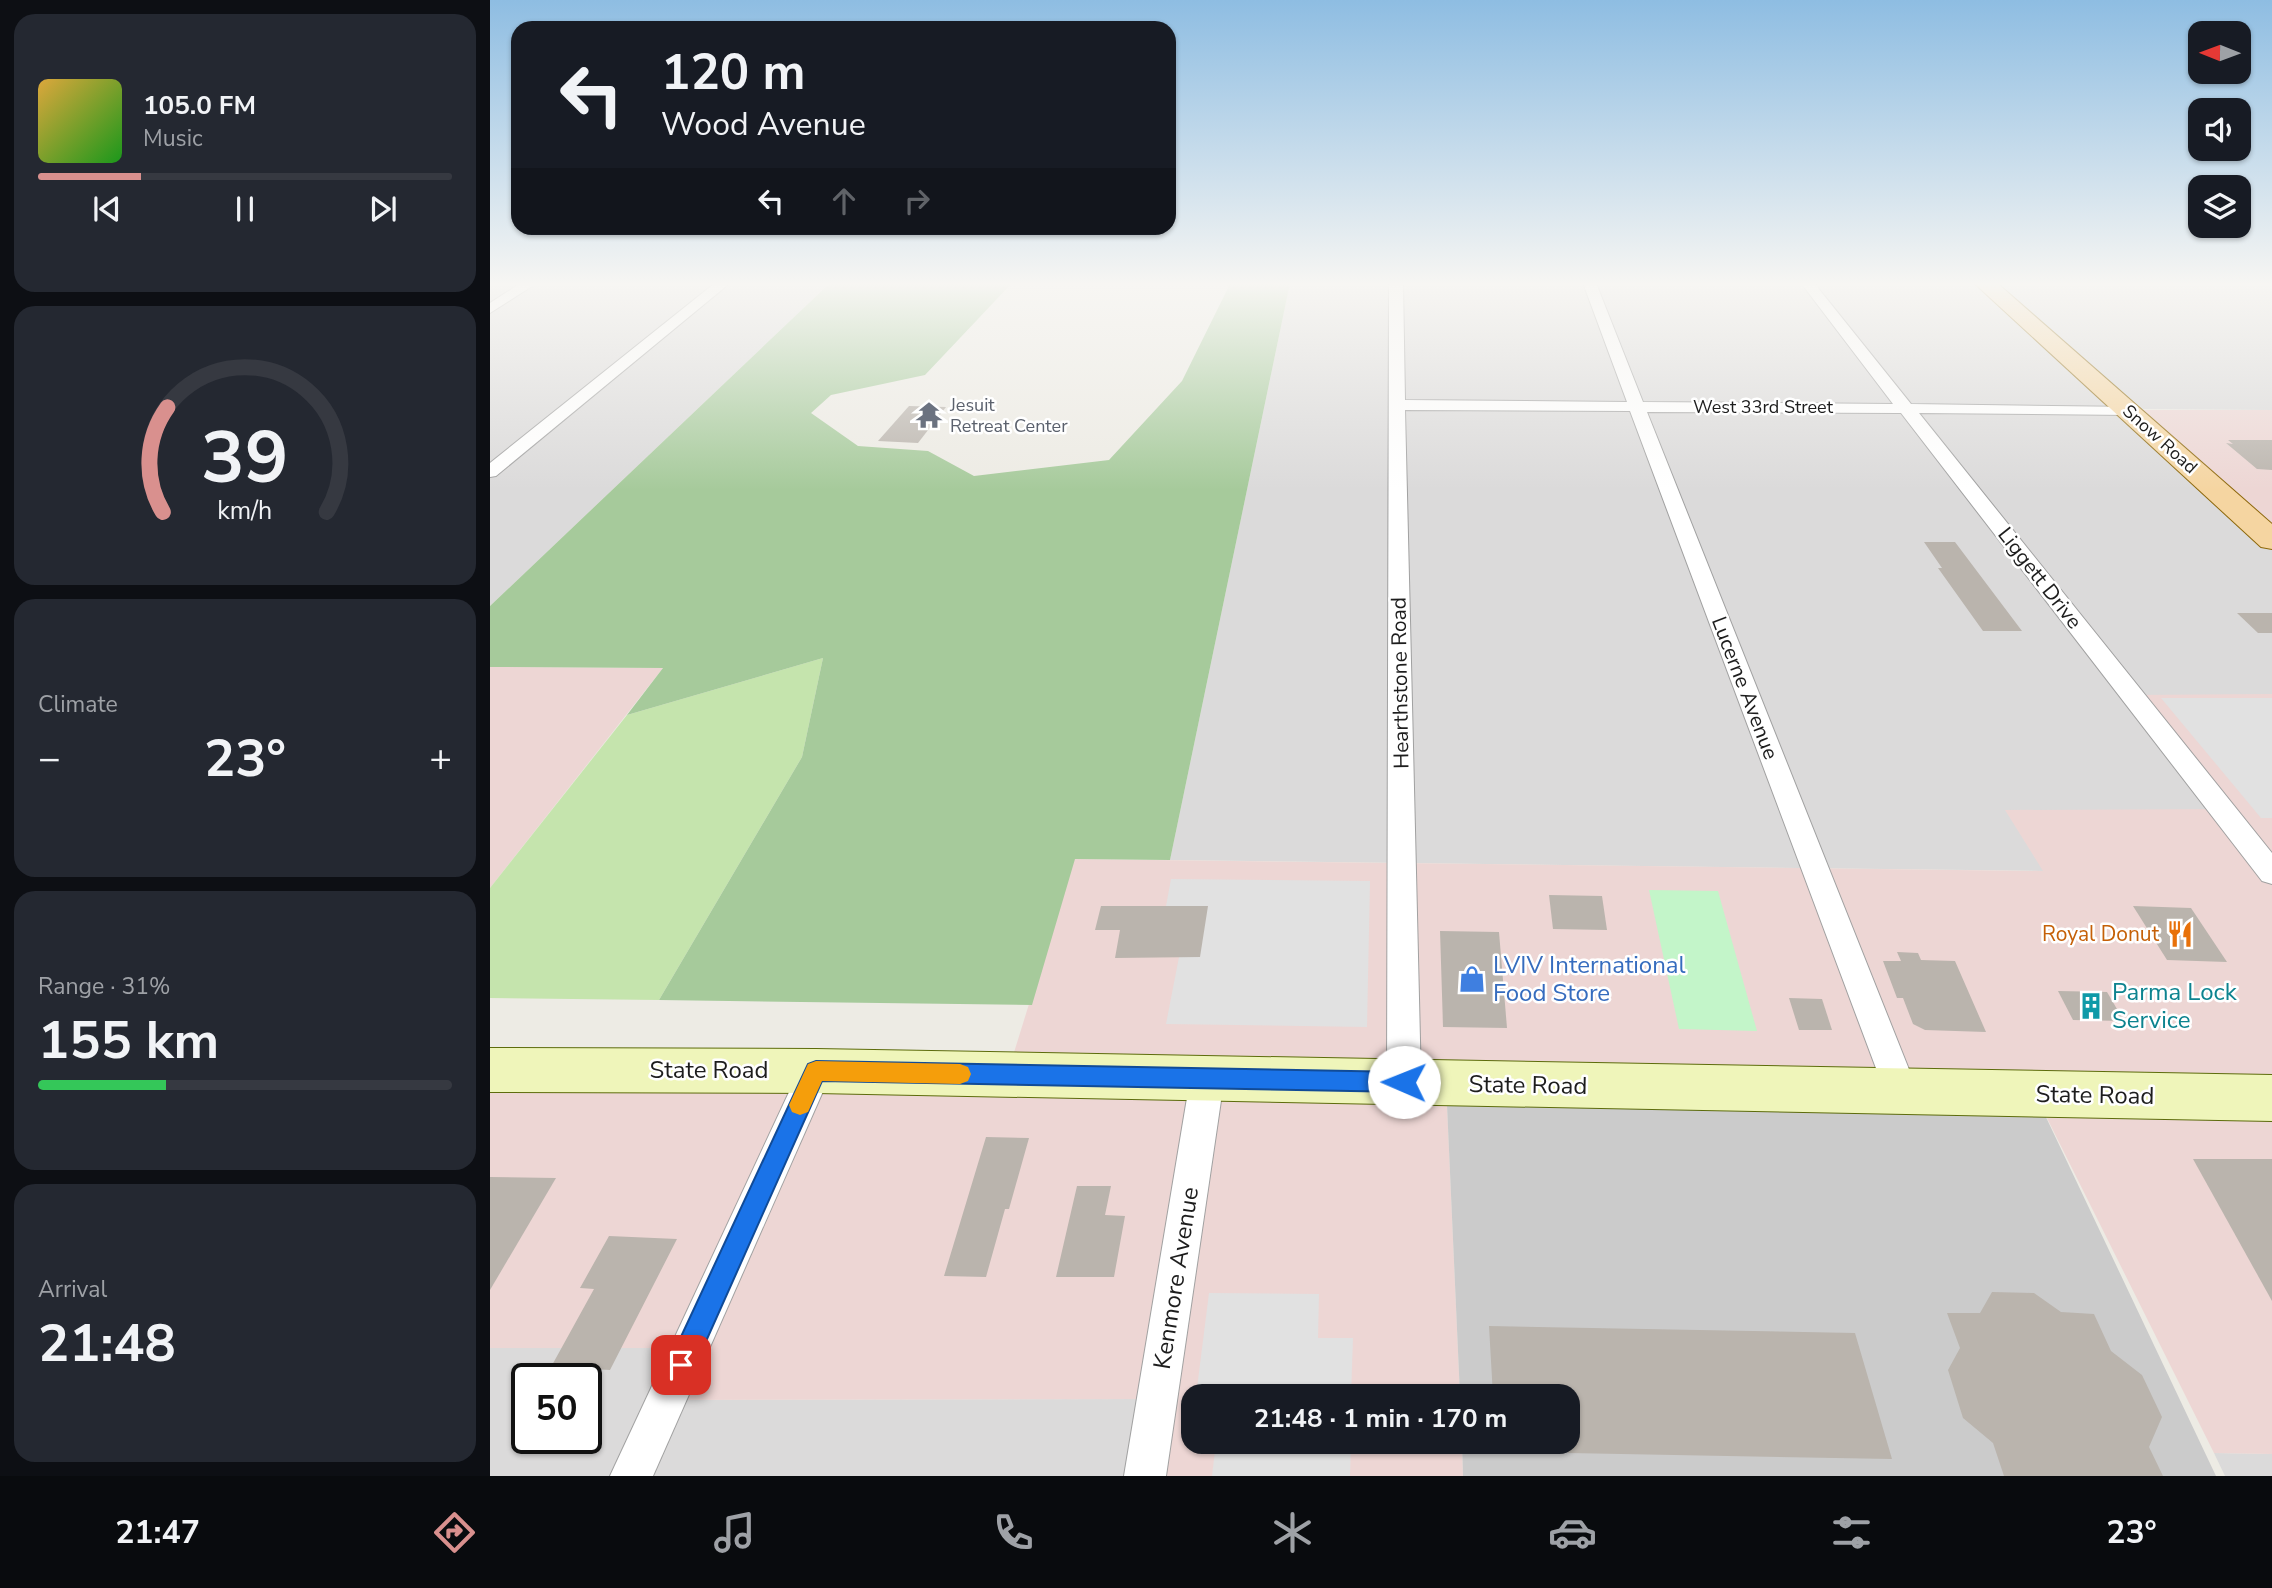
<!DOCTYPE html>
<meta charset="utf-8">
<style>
:root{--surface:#171b24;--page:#242831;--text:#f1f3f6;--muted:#9ea1a6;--line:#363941;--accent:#d9908e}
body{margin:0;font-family:"Nunito Sans",sans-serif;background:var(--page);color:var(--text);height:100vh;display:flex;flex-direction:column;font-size:26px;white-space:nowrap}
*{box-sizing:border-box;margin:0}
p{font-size:23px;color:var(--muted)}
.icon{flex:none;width:38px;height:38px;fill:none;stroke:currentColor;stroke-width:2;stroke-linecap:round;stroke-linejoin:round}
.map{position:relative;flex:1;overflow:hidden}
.drawer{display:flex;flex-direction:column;gap:14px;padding:14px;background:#0d0f14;width:490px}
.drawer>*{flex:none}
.guide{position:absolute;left:21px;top:21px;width:665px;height:214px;border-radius:21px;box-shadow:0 2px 5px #0004;background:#171b24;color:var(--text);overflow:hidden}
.needle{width:46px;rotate:271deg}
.controls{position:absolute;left:1698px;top:21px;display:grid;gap:14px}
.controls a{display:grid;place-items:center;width:63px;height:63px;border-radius:14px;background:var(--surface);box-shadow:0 2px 5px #0004;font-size:35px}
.speed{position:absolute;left:21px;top:1363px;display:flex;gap:14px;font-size:35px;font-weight:700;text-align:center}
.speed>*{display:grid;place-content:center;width:91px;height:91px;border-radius:50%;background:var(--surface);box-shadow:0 2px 5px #0004;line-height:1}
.speed .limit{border:4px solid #111;border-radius:10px;background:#fff;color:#111}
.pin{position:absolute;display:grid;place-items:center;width:60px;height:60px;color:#fff;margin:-30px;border-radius:14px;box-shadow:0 4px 10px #0006}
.me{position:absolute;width:77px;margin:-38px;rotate:271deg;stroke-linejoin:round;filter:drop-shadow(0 0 5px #0008)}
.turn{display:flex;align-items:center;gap:24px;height:147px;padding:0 35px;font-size:32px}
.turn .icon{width:91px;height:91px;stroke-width:2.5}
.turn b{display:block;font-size:49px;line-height:60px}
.lanes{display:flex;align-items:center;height:66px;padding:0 35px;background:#0003;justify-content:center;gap:35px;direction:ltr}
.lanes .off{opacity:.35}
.big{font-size:52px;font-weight:700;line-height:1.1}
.drawer .card{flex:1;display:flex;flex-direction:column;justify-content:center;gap:10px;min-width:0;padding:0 24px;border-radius:21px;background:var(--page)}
.drawer .dial{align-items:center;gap:0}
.dial svg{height:182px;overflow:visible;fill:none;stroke:var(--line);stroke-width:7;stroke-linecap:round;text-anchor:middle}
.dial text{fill:var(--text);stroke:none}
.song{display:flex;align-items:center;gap:21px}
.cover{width:84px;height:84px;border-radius:10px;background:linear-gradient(135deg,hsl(40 70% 55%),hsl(120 70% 35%))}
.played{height:7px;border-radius:4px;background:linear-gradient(90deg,var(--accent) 25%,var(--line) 25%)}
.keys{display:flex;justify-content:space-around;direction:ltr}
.heat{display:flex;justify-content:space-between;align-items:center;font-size:38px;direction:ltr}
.charge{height:10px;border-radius:5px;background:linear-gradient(90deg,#34c759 31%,var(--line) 0)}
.trip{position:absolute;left:691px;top:1384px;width:399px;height:70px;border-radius:21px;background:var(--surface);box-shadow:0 2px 5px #0004;font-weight:700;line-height:70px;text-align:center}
.menu{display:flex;height:112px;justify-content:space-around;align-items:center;background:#090b0e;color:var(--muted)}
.menu .icon{width:49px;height:49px}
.menu .on{color:var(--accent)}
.menu b{font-size:32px;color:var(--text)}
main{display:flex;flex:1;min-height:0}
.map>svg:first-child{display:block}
</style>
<main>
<section class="drawer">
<div class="card">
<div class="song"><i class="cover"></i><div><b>105.0 FM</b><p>Music</p></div></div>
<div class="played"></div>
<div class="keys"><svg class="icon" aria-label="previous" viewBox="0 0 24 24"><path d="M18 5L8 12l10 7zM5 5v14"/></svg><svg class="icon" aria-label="pause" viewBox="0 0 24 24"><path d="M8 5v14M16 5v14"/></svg><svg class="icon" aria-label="next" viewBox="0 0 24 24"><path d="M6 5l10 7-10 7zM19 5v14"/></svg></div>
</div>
<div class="card dial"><svg viewBox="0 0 100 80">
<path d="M14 69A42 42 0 1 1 86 69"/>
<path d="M14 69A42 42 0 0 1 16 23" stroke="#d9908e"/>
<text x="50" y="56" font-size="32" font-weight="700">39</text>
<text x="50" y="72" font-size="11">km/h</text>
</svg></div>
<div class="card"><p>Climate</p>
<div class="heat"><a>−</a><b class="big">23°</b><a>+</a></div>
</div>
<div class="card"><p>Range · 31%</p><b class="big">155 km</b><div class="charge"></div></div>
<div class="card"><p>Arrival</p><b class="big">21:48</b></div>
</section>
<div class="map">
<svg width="1782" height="1476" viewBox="0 0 1782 1476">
<rect width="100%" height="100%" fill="#edebe4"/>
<g fill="#dbdada" fill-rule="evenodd">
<path d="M0 283H340L0 606Z"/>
<path d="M800 283H1494L1782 540V696L1643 695 1732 809 1544 853 1554 871 680 860Z"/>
<path d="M1505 283H1782V410L1653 409Z"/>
<path d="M0 1348H199L177 1400 667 1399 655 1476H0ZM37 1379H96V1438H37Z"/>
<path d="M1724 1453 1782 1454V1476H1735Z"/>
</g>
<g fill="#edd6d4">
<path d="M1638 410H1782V540Z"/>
<path d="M0 667 173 668 0 888Z"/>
<path d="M1782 694V1454L1724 1453 1545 1094 956 1083 970 1396H704V1442H972L973 1476H655L667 1399 176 1400 199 1348H0V1070L517 1075 584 859 1553 871 1515 810 1731 809 1642 695Z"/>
</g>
<path fill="#cbcbcb" d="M956 1083 1545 1094 1726 1476H973L972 1442H1078V1396H970Z"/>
<path fill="#c5e4ad" d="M333 658 312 757 169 1000 0 998V888L137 715Z"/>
<path fill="#a6ca9b" d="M340 283H522L435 375 341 395 321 413 368 446 438 451 484 476 619 460 692 381 738 288 736 283H800L680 860 585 859 542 1005 169 1000 312 757 333 658 137 715 173 668 0 667V606Z"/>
<path fill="#c3f5c9" d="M1159 890 1228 891 1267 1031 1189 1029Z"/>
<g fill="#e1e1e1">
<path d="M1671 698H1782V818H1771Z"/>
<path d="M681 879 880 881 877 1027 676 1024 689 957 718 906H676Z"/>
<path d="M719 1293 829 1294 828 1338H863L861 1396H706Z"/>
<path d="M726 1442H861L860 1476H722Z"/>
</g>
<g fill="#bab4ad">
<path d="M419 406 456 407 428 443 388 441Z"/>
<path d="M1738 440H1782V470L1767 469 1736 443 1743 444Z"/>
<path d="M1434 542H1465L1532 631H1493L1448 568H1452Z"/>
<path d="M1747 613H1782V633H1768Z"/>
<path d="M1059 895 1112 896 1117 930 1063 929Z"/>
<path d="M611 906H718L710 957 625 958 630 930H605Z"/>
<path d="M1643 906 1701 908 1737 962 1677 960Z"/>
<path d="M950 931 1009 932 1017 1028 953 1027Z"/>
<path d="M1407 952 1428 953 1431 960 1465 961 1496 1032 1435 1030 1423 1024 1413 998H1407L1393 961H1411Z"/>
<path d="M1568 991 1617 992 1634 1021 1583 1020Z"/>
<path d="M1299 998 1332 999 1342 1030H1309Z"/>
<path d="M496 1137 539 1138 519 1209H515L496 1277 454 1276Z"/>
<path d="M1703 1159H1782V1301Z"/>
<path d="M0 1177 66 1178 0 1290Z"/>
<path d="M587 1186H621L615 1215 635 1216 624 1277H566Z"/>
<path d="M119 1236 187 1239 120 1370 61 1367 104 1289 90 1288Z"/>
<path d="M1502 1292 1544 1293 1571 1312 1604 1314 1621 1351 1652 1375 1672 1417 1659 1447 1673 1476H1514L1503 1443 1473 1418 1458 1370 1470 1348 1457 1313H1490Z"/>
<path d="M999 1326 1365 1333 1402 1459 1078 1453V1396H1003Z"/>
</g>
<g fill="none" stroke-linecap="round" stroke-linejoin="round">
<defs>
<g id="street">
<path d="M31 283H47L0 313V303Z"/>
<path d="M225 283H240L6 476 0 477V463Z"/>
<path d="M899 283H913L915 400 1137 402 1093 283H1106L1153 402 1403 404 1311 283H1324L1421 404 1644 407 1646 410 1638 415 1429 413 1782 853V884L1772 881 1411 413 1157 412 1428 1092 1423 1103 1411 1108 1399 1103 1140 411 915 410 931 1082 926 1093 914 1098 902 1093 897 1082Z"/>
<path d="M326 1056 338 1060 342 1071 163 1476H120L314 1060Z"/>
<path d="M717 1065 729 1069 734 1080 676 1476H634L700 1080 705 1069Z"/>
</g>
<path id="secondary" d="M0 1048 326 1049 1782 1075V1121L326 1093 0 1092Z"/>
<path id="primary" d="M1484 283H1507L1782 524V549L1771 547Z"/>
</defs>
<use href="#street" stroke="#a1a1a1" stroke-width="2"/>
<use href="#secondary" stroke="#5d6c0c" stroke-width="2"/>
<use href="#primary" stroke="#8c670a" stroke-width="2"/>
<use href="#street" fill="#fff" fill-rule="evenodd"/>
<use href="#secondary" fill="#eff5ba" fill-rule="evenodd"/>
<use href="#primary" fill="#f5d5a1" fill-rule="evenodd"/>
</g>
<linearGradient id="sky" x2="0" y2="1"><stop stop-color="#8ebde2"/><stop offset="0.58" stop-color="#f7f6f3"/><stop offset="1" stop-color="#f7f6f3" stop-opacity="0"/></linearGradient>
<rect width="1782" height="490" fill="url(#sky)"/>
<path fill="#1a73e8" stroke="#114b97" stroke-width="2" d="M326 1061 914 1072 922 1075 925 1082 922 1089 914 1092 332 1081 201 1375 191 1378 182 1375 178 1365 182 1356 318 1064Z"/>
<path fill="#f59e0b" d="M326 1061 470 1064 478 1067 481 1074 478 1081 470 1084 332 1081 318 1112 310 1115 302 1112 299 1105 318 1064Z"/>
<defs>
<symbol id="temple-bare" viewBox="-9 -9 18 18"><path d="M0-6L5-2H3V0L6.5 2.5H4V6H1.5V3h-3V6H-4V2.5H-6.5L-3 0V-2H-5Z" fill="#6b7280" stroke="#fff" stroke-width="2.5" paint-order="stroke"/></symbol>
<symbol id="restaurant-bare" viewBox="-9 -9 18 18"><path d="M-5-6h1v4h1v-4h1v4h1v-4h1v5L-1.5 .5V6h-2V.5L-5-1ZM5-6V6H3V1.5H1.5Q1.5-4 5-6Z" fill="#e8710a" stroke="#fff" stroke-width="2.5" paint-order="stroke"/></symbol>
<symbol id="shop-bare" viewBox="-9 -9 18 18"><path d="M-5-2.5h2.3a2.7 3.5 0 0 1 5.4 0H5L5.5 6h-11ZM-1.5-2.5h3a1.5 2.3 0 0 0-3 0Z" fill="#3f7fe0" stroke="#fff" stroke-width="2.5" paint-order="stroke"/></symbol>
<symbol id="building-bare" viewBox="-9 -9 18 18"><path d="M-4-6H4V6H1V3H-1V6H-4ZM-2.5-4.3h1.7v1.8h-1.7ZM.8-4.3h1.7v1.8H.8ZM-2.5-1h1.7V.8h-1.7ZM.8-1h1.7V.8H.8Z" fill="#0f9aa8" stroke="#fff" stroke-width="2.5" paint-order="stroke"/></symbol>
</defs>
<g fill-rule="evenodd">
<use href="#temple-bare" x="420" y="396" width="38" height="38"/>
<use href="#restaurant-bare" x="1671" y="915" width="38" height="38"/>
<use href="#shop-bare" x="963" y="960" width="38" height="38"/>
<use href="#building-bare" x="1582" y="987" width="38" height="38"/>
</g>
<g text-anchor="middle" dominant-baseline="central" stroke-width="5" stroke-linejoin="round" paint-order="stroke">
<g font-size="18" fill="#5b616d" stroke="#fff" text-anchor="start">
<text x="460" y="405">Jesuit<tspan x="460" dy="21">Retreat Center</tspan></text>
</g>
<g font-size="18" fill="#1d1d1d" stroke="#fff">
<text x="1273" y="407">West 33rd Street</text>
<text transform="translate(1670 439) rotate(42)">Snow Road</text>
</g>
<g font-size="21" fill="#1d1d1d" stroke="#fff">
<text transform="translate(1550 578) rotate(52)">Liggett Drive</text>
<text transform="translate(910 683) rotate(-91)">Hearthstone Road</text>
<text transform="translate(1255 688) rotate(69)">Lucerne Avenue</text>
</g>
<g font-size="21" fill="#c56008" stroke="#fff" text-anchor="end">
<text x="1669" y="934">Royal Donut</text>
</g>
<g font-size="24" fill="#366cbe" stroke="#fff" text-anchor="start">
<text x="1003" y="965">LVIV International<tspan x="1003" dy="28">Food Store</tspan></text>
</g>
<g font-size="24" fill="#0d838f" stroke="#fff" text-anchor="start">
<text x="1622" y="992">Parma Lock<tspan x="1622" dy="28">Service</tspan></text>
</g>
<g font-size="24" fill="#1d1d1d" stroke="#fff">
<text x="219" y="1070">State Road</text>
<text transform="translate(1038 1085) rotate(1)">State Road</text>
<text transform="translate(1605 1095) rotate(1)">State Road</text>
<text transform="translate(686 1278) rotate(-81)">Kenmore Avenue</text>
</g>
</g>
</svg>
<div class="controls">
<a><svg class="needle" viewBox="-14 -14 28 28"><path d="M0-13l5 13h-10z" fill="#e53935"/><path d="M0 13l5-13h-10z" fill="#9ea1a6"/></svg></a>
<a><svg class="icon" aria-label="sound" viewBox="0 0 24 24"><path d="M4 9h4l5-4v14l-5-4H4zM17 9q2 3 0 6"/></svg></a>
<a><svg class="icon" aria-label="layers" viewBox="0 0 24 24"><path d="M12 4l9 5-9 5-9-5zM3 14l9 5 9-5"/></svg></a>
</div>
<div class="speed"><div class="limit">50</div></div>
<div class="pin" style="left:191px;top:1365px;background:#d93025"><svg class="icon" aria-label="arrive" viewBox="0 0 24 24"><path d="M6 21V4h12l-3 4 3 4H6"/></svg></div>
<svg class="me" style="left:914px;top:1082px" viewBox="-20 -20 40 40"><circle r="19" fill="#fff"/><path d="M0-13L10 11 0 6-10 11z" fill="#1a73e8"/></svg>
<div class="trip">21:48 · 1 min · 170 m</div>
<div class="guide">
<div class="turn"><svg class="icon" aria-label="left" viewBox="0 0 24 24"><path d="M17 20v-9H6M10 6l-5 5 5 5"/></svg><div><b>120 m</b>Wood Avenue</div></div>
<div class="lanes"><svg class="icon" aria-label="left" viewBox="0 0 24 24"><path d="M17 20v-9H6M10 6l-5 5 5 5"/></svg><svg class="icon off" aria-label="ahead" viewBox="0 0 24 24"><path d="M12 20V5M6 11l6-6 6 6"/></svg><svg class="icon off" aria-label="right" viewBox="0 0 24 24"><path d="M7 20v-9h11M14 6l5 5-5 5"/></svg></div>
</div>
</div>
</main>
<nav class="menu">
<b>21:47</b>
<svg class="icon on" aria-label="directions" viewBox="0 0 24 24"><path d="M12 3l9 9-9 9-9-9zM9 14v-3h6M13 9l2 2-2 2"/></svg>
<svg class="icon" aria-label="music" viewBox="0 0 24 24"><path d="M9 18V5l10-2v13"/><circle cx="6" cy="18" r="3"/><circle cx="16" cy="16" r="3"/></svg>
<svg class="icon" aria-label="phone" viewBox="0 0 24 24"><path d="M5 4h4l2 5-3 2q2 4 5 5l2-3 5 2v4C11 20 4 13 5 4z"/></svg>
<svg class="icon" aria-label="climate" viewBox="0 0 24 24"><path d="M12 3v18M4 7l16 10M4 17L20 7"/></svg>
<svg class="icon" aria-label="car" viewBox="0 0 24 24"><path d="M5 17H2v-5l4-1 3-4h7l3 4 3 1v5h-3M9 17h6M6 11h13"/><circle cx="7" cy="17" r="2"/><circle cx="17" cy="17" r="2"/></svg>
<svg class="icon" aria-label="filters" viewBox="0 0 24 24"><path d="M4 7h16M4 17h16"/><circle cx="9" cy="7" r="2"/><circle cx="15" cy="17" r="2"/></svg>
<b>23°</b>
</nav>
